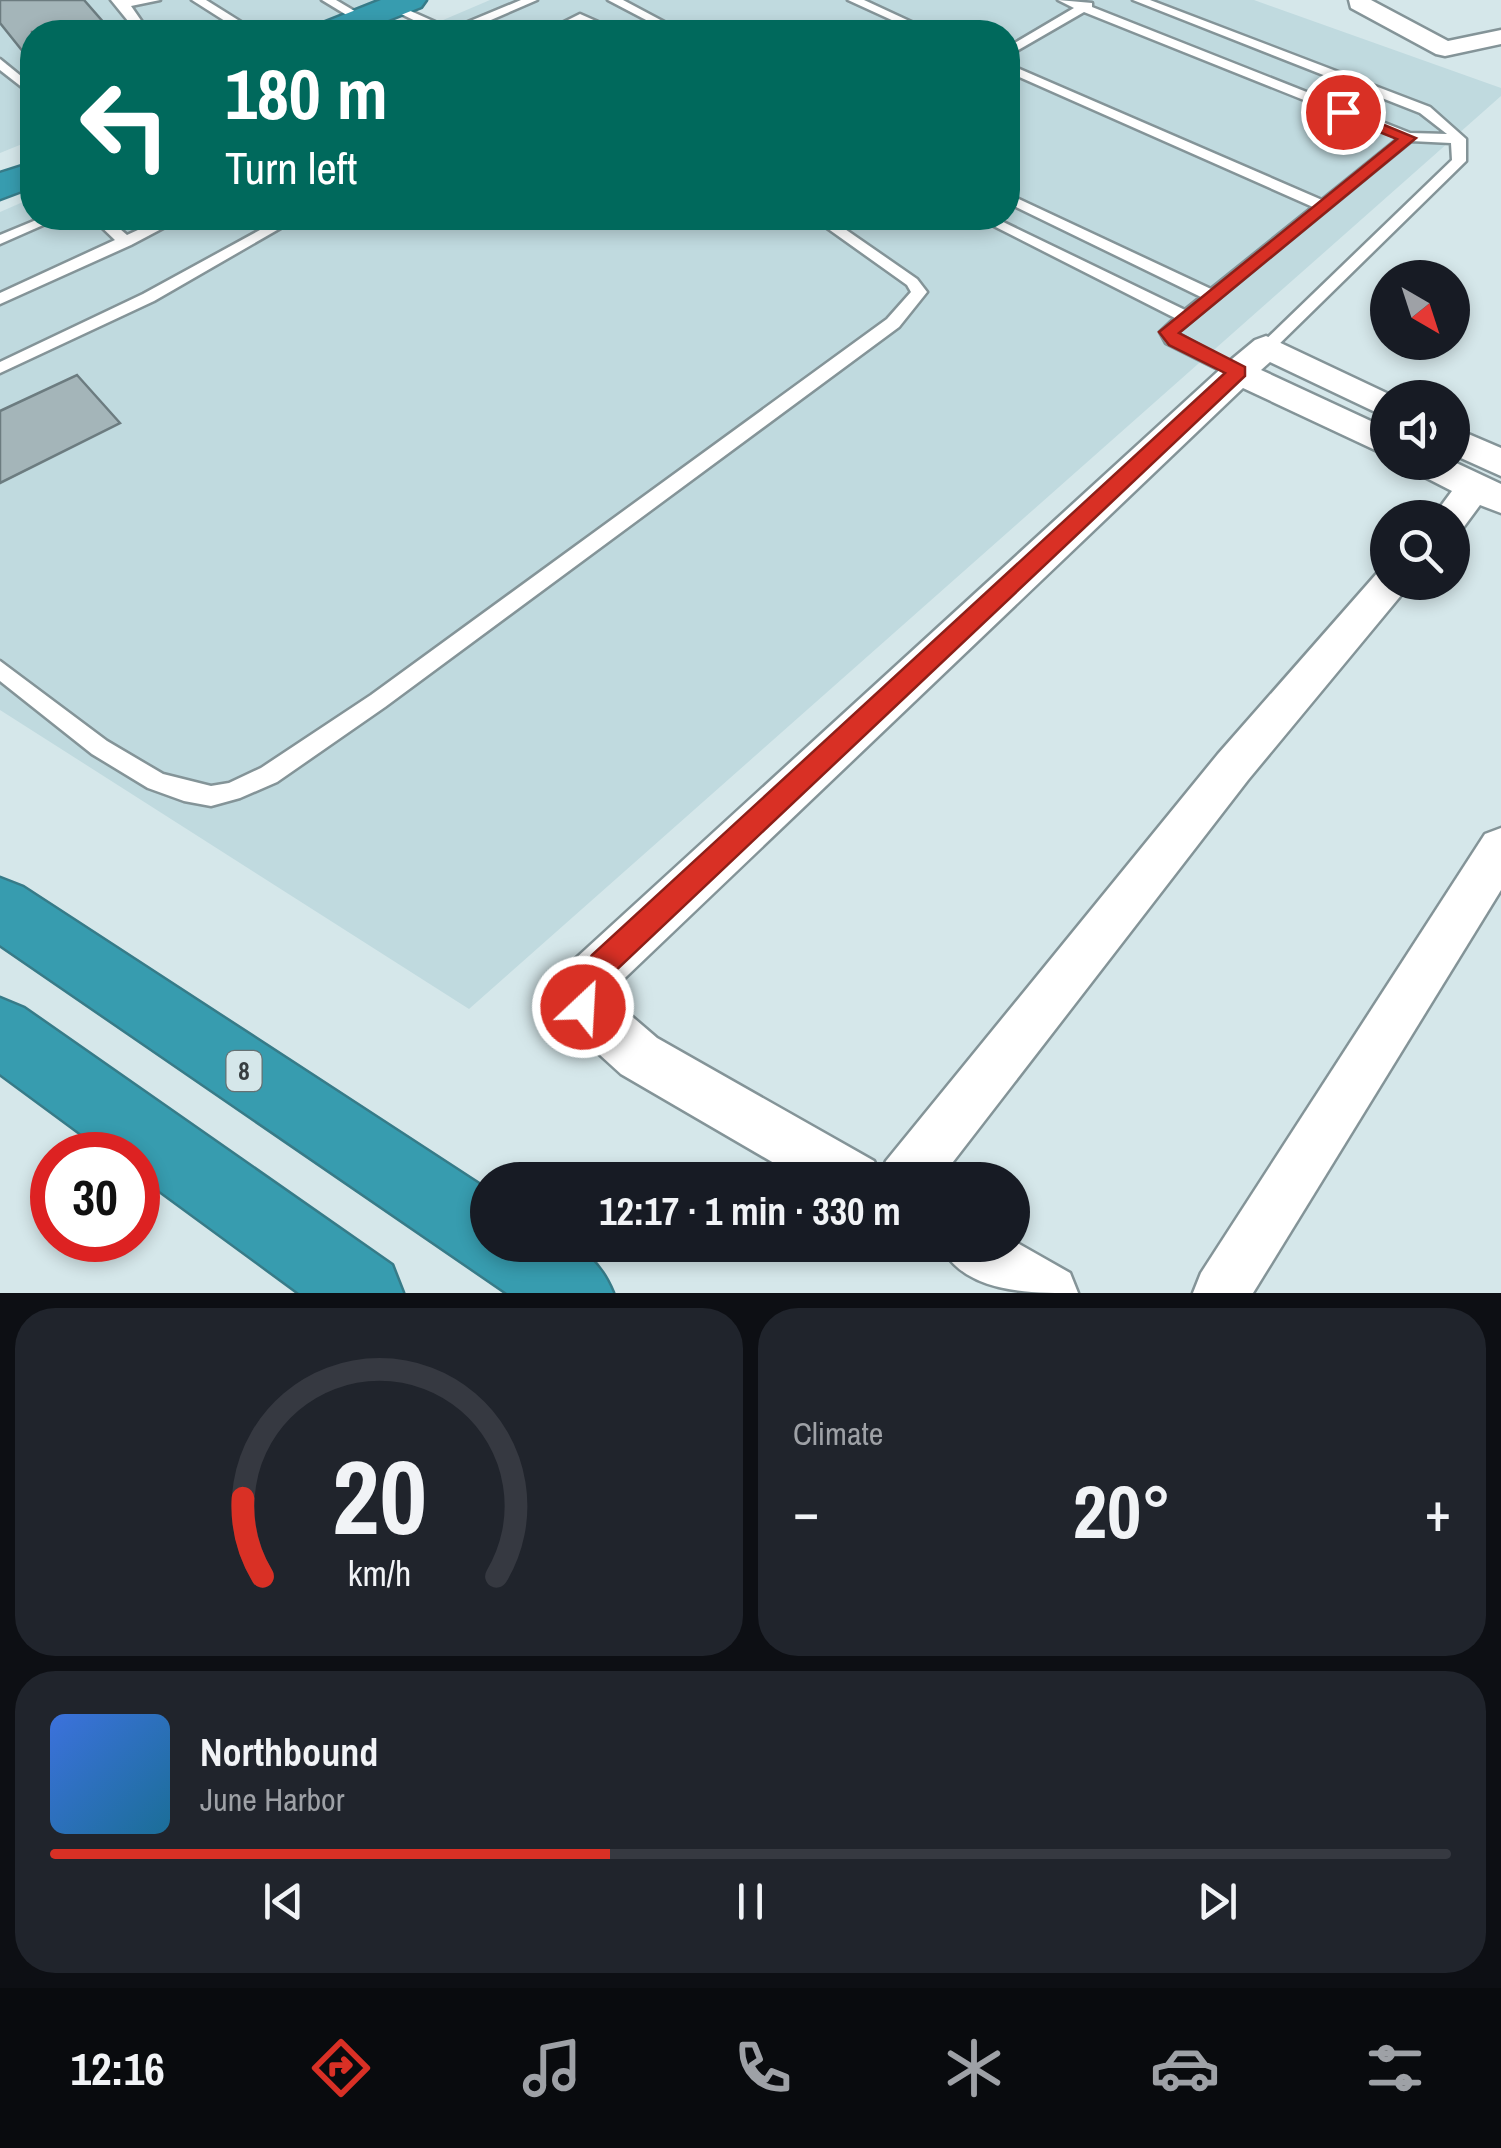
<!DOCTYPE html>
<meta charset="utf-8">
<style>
:root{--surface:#171b24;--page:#20242c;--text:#f1f3f6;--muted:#9ea1a6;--line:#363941;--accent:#d93025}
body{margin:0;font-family:"Archivo Narrow",sans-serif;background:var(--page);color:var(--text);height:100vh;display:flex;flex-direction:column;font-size:38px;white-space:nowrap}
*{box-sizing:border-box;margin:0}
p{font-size:32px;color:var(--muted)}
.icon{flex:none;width:55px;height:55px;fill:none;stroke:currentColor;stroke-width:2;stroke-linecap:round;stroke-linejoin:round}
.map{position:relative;height:1293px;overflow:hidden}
.panel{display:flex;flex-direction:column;gap:15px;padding:15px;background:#0d0f14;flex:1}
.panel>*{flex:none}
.banner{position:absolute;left:20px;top:20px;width:1000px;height:210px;border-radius:40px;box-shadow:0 5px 15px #0003;background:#00695c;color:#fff;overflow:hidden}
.needle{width:65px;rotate:141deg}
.buttons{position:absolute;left:1370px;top:260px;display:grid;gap:20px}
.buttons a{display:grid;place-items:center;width:100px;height:100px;border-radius:50%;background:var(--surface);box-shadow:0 5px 15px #0003;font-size:50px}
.speed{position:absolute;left:30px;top:1132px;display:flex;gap:20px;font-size:50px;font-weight:700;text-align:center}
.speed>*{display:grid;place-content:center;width:130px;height:130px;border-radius:50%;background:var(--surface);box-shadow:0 5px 15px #0003;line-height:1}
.speed .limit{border:15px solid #d22;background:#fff;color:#111}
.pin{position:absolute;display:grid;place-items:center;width:85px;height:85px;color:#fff;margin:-42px;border:5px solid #fff;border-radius:50%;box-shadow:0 2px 10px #0007}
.me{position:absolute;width:110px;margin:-55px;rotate:25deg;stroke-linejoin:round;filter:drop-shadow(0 0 8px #0008)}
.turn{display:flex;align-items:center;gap:35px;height:210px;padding:0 40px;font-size:45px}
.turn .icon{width:130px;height:130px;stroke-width:2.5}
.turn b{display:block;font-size:70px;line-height:85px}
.big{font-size:75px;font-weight:700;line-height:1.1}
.panel .tile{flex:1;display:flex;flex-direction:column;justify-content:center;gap:15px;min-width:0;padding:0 35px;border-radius:40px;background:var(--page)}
.panel .dial{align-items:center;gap:0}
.dial svg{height:260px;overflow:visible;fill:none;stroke:var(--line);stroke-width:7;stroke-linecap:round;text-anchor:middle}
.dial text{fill:var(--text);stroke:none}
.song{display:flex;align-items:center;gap:30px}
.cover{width:120px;height:120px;border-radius:15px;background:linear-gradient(135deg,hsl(220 70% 55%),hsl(200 70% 35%))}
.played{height:10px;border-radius:5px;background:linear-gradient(90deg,var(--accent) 40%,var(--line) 40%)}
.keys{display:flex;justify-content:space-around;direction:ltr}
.heat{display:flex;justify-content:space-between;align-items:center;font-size:55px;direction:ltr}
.panel .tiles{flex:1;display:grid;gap:15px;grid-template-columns:1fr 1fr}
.tile:last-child{grid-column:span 2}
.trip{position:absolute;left:470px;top:1162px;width:560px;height:100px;border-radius:50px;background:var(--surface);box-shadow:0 5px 15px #0003;font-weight:700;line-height:100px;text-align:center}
.tab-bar{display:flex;height:160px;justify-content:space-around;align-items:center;background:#090b0e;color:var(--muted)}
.tab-bar .icon{width:70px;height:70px}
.tab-bar .on{color:var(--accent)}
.tab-bar b{font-size:45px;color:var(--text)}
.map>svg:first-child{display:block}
</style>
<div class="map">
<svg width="1501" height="1293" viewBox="0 0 1501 1293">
<rect width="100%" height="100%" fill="#d5e7ea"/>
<g fill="#c0dadf">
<path d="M0 0H380L299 32H32V140L0 153Z"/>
<path d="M490 0H1254L1501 88V96L469 1009 0 710V212L32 198V218H1008V32H415Z"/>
</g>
<g fill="#a4b5b9" stroke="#6c7c80" stroke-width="2.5">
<path d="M0 0H84L112 32H32V63L0 23Z"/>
<path d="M77 375 120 423 0 483V411Z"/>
</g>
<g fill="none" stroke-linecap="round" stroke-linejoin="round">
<defs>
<g id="lane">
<path d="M111 0H160L131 6 149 32H137Z"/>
<path d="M192 0H206L246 25 236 28Z"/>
<path d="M322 0H336L383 28 373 31Z"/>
<path d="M521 0H537L463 32H438L387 7 397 5 451 29Z"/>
<path d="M608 0H623L683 32H669Z"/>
<path d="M848 0H864L933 32H918Z"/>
<path d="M1058 0 1092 3V7L1410 133 1447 134 1420 113 1133 0H1150L1430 107 1466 139V161L1272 351H1260L1258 347 1452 160 1451 143 1411 141 1177 333 1246 372 1238 377 1232 376 1166 343 1160 332 1175 318 978 218H995L1185 310 1201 297 1008 203V194L1211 289 1313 207 1008 72V64L1322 200 1399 138 1084 12 1008 56V47L1074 8Z"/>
<path d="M580 14 614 29 616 32H601L580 22 559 32H544Z"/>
<path d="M0 59 32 85V95L0 70Z"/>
<path d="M41 218H59L0 244V235Z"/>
<path d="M92 218H107L127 235 164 218H182L131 245 0 304V293L115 240Z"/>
<path d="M282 218H298L154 301 0 373V362L143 294Z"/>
<path d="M813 218H829L917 279 927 292 899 327 385 707 277 782 240 798 211 806 184 801 148 788 92 754 0 681V661L107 741 163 774 211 786 229 783 261 768 371 695 887 319 911 292 907 285Z"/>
</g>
<g id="street">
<path d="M1349 0H1371L1448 41 1501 30V44L1445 56 1436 54 1351 8Z"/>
<path d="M1266 336 1397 398H1388V418L1270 362 1261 370 1388 429V456L1243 388 607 995 657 1038 874 1161 880 1175 886 1161 1218 754 1379 571 1388 569V582H1412L1248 780 939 1180H803L621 1074 566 1024 556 995 574 960 1226 364 1255 340Z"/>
<path d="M1452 427 1501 448V476L1452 454Z"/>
<path d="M1452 461 1501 484V513L1480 505 1463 528 1452 531V518H1432L1452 491 1413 471 1408 462Z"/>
<path d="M1501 828V890L1253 1293H1193L1201 1273 1485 834Z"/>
<path d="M1012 1240 1070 1273 1078 1293C1027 1293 964 1293 940 1245H1012Z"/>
</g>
<g id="highway">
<path d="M381 0H426L421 7 358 32H313L318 25Z"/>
<path d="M32 163V187L0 199V173Z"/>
<path d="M0 878 23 887 488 1190V1245C546 1245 587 1230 613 1293H507L0 945Z"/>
<path d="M0 998 24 1008 392 1265 403 1293H299L138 1175V1155H110L0 1074Z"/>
</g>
</defs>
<use href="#lane" stroke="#849498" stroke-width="5"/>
<use href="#street" stroke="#849498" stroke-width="5"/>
<use href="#highway" stroke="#377b88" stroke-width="5"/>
<use href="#lane" fill="#fff" fill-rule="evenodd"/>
<use href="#street" fill="#fff" fill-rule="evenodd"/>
<use href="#highway" fill="#379caf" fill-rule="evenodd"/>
</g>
<path fill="#d93025" stroke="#8d1f18" stroke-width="2.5" d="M1343 108 1416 138 1179 333 1245 367V376L612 974 595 998 593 1017 583 1021 573 1017 566 995 592 955 1225 373 1169 345 1159 332 1397 139 1337 115 1335 112Z"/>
<g text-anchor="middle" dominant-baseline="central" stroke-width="10" stroke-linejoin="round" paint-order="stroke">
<rect fill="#d5e7ea" stroke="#667173" stroke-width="2.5" x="226.5" y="1051" width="35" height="40" rx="8"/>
<g font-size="25" font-weight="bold" fill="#373e40">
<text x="244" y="1071">8</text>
</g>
</g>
</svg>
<div class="buttons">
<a><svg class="needle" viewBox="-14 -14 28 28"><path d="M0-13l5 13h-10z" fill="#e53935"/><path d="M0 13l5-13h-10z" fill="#9ea1a6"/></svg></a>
<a><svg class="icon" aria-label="sound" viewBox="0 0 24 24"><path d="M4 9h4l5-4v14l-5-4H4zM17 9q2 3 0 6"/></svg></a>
<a><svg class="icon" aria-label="search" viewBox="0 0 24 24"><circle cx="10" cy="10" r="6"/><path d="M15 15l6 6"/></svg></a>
</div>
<div class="speed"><div class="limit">30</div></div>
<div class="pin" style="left:1343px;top:112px;background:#d93025"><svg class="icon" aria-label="arrive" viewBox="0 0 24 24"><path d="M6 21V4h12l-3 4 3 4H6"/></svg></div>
<svg class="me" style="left:583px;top:1007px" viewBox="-20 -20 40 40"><circle r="17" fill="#d93025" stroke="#fff" stroke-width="3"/><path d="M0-11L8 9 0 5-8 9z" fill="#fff"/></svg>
<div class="trip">12:17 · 1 min · 330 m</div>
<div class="banner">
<div class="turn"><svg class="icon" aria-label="left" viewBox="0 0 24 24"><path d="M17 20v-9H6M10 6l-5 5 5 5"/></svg><div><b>180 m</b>Turn left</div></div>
</div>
</div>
<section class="panel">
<div class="tiles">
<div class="tile dial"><svg viewBox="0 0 100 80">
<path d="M14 69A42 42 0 1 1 86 69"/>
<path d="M14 69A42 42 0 0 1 8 45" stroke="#d93025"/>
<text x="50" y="56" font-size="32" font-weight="700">20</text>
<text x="50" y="72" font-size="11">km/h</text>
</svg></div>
<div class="tile"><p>Climate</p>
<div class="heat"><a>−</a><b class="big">20°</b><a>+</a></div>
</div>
<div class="tile">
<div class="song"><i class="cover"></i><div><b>Northbound</b><p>June Harbor</p></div></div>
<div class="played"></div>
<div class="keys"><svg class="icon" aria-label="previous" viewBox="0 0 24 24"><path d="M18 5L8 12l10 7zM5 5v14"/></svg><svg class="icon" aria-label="pause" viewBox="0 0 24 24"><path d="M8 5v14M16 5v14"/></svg><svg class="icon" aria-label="next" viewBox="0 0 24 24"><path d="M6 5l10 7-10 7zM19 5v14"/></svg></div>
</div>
</div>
</section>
<nav class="tab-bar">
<b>12:16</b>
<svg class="icon on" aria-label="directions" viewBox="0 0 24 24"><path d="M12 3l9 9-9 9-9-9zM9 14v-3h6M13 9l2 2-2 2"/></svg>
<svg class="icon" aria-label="music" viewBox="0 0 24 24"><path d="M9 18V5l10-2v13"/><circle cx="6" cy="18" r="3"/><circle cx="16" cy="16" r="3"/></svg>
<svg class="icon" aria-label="phone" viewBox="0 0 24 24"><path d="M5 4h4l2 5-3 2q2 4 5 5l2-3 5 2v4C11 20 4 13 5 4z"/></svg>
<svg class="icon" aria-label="climate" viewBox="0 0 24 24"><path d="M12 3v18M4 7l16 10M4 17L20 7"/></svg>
<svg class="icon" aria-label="car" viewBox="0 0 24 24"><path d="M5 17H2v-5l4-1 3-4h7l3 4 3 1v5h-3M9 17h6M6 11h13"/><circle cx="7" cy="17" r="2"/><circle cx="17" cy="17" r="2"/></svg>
<svg class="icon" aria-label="filters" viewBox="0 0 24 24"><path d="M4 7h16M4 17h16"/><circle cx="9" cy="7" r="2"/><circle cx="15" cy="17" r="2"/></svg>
</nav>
